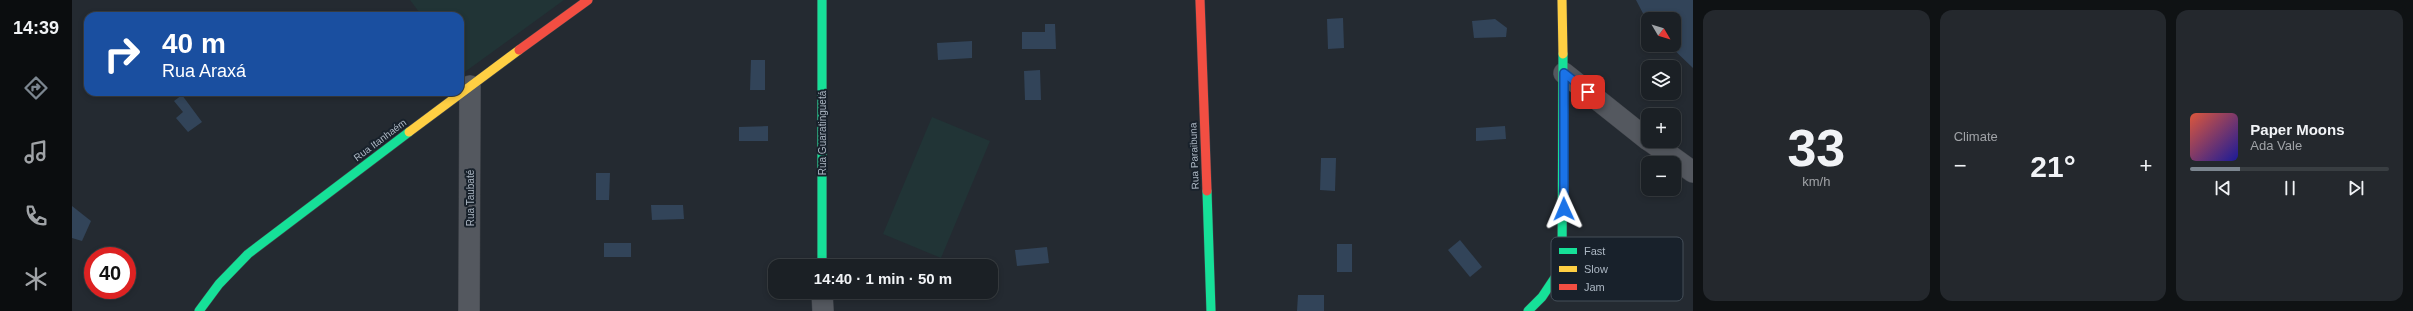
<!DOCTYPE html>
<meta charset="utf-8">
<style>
:root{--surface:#1b2025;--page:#24282d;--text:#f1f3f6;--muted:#a0a3a7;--line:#393e42;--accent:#7c8690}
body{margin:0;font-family:Helvetica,sans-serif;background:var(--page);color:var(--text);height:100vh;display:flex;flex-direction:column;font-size:15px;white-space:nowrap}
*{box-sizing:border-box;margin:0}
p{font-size:13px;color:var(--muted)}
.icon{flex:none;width:22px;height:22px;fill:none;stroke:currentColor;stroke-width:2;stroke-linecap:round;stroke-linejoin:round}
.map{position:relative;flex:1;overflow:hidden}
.sheet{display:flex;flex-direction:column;gap:10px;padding:10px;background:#0f1214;width:720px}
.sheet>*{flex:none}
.banner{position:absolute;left:12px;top:12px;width:380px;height:84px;border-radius:12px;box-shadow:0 2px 6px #0003,0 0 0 1px var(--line);background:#1a4fa0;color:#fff;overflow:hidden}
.needle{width:26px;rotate:128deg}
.controls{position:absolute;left:1569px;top:12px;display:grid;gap:8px}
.controls a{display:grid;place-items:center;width:40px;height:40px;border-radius:8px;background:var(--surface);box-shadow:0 2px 6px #0003,0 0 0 1px var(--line);font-size:20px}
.speed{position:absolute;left:12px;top:247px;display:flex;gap:8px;font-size:20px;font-weight:700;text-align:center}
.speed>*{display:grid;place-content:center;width:52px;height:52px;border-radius:50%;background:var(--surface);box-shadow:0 2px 6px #0003,0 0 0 1px var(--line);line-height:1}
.speed .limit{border:6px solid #d22;background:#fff;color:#111}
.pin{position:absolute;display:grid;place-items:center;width:34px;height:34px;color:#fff;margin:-17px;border-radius:8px;box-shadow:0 2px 6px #0006}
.me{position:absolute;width:44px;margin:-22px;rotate:359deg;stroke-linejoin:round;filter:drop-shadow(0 0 3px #0008)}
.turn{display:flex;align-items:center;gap:14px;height:84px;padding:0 12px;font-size:18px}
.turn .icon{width:52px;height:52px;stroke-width:2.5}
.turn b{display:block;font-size:28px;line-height:34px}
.big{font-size:30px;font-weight:800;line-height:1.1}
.sheet .widget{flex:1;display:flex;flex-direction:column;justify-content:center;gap:6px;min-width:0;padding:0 14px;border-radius:12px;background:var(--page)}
.sheet .dial{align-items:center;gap:0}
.dial b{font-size:52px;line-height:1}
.song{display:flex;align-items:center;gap:12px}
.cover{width:48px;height:48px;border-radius:6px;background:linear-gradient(135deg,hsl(10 70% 55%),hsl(240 70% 35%))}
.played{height:4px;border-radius:2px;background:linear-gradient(90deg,var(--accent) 25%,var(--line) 25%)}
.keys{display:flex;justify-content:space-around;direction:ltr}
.heat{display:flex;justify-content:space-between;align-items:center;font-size:22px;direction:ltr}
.sheet .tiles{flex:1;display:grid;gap:10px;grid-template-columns:repeat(3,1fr)}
.trip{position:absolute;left:696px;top:259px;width:230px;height:40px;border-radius:12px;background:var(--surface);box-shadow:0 2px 6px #0003,0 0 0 1px var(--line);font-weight:800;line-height:40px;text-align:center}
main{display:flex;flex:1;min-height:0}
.tab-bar{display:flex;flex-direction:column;width:72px;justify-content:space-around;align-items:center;background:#0b0d0f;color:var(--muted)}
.tab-bar .icon{width:28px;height:28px}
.tab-bar .selected{color:var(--accent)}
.tab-bar b{font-size:18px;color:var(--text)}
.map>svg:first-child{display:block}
</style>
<main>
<nav class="tab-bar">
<b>14:39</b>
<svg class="icon selected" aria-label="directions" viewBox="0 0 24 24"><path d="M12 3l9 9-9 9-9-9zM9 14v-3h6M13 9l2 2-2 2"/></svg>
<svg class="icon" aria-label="music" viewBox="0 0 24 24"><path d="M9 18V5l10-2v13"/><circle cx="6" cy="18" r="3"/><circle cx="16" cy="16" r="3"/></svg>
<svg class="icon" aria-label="phone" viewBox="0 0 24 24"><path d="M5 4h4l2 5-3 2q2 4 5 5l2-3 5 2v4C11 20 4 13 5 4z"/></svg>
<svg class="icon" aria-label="climate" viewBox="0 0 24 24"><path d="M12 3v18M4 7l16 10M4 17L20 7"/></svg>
</nav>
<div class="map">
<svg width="1621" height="311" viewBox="0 0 1621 311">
<rect width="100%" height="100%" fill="#242a31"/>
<g fill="#213436">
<path d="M338 0H492L390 74 388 71V16H350Z"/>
<path d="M860 117 918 141 869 258 811 234Z"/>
</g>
<g fill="#324459">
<path d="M1564 0H1621V68L1597 45H1602V19H1576V23Z"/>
<path d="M1271 18 1272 48 1256 49 1255 19Z"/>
<path d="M1423 19 1435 28 1434 37 1402 38 1400 21Z"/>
<path d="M973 24H983L984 49H950V32H973Z"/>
<path d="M900 41V58L866 60 865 43Z"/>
<path d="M679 60H693V90H678Z"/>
<path d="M968 70 969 100H953L952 71Z"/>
<path d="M110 95 130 122 116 132 104 118 111 112 102 101Z"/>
<path d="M696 126V141H667V127Z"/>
<path d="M1433 126 1434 139 1404 141V128Z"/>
<path d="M1249 158H1264L1263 191 1248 190Z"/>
<path d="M524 173H538L537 200H524Z"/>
<path d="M579 205H611L612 219 580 220Z"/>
<path d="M0 206 19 221 10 241 0 238Z"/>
<path d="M1388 240 1410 267 1398 277 1376 250Z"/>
<rect x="532" y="243" width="27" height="14"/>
<rect x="1265" y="244" width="15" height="28"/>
<path d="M975 247 977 263 945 266 943 250Z"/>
<path d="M1226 295H1252V311H1225Z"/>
</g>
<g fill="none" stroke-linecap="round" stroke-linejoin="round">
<defs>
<g id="street">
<path d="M1492 73 1576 140"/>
<path d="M1578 141 1621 172"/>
<path d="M750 292 751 311"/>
<path d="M397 311 398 86"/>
</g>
<g id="fast">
<path d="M750 0V266"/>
<path d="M1135 191 1139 311"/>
<path d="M127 311 147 284 176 254 337 132"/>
<path d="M1456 311 1470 297 1490 267 1491 54"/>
</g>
<g id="slow">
<path d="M1490 0 1491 54"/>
<path d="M337 132 447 50"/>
</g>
<g id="jam">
<path d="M1128 0 1135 191"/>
<path d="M447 50 516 0"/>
</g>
</defs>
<use href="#street" stroke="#40444a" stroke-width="22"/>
<use href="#fast" stroke="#40444a" stroke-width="10"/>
<use href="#slow" stroke="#40444a" stroke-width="10"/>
<use href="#jam" stroke="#40444a" stroke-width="10"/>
<use href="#street" stroke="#54585f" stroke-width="21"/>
<use href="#fast" stroke="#16e098" stroke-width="9"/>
<use href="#slow" stroke="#ffcf43" stroke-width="9"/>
<use href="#jam" stroke="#f24e42" stroke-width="9"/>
</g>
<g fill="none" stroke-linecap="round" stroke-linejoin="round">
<defs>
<path id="route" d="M1492 209V73L1516 92"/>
</defs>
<use href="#route" stroke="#114b97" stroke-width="10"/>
<use href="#route" stroke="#1a73e8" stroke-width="7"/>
</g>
<g text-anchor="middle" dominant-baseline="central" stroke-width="4" stroke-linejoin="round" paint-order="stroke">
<g font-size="10" fill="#acb7c3" stroke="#18212b">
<text transform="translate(750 133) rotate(-90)">Rua Guaratinguetá</text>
<text transform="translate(308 140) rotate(-37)">Rua Itanhaém</text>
<text transform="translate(1122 156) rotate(-92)">Rua Paraibuna</text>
<text transform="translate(398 198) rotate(-90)">Rua Taubaté</text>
</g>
</g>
<rect x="1479" y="237" width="132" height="64" rx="6" fill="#18212b" stroke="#444e59" stroke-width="1"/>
<rect x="1487" y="248" width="18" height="6" fill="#16e098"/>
<rect x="1487" y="266" width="18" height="6" fill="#ffcf43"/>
<rect x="1487" y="284" width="18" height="6" fill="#f24e42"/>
<g font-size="11" fill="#acb7c3">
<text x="1512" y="255">Fast</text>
<text x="1512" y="273">Slow</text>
<text x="1512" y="291">Jam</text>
</g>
</svg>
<div class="controls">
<a><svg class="needle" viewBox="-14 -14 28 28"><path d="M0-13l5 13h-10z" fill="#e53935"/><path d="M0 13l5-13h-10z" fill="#a0a3a7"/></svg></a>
<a><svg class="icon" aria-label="layers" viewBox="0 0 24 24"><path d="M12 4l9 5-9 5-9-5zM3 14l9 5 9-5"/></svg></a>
<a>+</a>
<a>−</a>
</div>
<div class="speed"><div class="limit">40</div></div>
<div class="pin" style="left:1516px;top:92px;background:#d93025"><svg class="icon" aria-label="arrive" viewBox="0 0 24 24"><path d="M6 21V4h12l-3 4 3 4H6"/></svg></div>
<svg class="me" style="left:1492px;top:209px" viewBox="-20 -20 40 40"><path d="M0-17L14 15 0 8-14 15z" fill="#1a73e8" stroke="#fff" stroke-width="4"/></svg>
<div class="trip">14:40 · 1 min · 50 m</div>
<div class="banner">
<div class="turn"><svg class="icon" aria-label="right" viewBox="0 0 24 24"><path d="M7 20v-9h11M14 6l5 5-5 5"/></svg><div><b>40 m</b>Rua Araxá</div></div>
</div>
</div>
<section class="sheet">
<div class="tiles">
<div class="widget dial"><b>33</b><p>km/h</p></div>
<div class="widget"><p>Climate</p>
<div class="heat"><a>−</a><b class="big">21°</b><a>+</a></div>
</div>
<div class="widget">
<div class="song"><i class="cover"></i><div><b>Paper Moons</b><p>Ada Vale</p></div></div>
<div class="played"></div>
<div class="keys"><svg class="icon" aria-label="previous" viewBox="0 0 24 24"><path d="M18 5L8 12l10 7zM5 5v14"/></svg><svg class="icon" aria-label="pause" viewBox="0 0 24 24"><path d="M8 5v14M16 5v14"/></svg><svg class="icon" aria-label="next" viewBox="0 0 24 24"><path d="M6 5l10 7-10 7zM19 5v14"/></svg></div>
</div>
</div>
</section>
</main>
